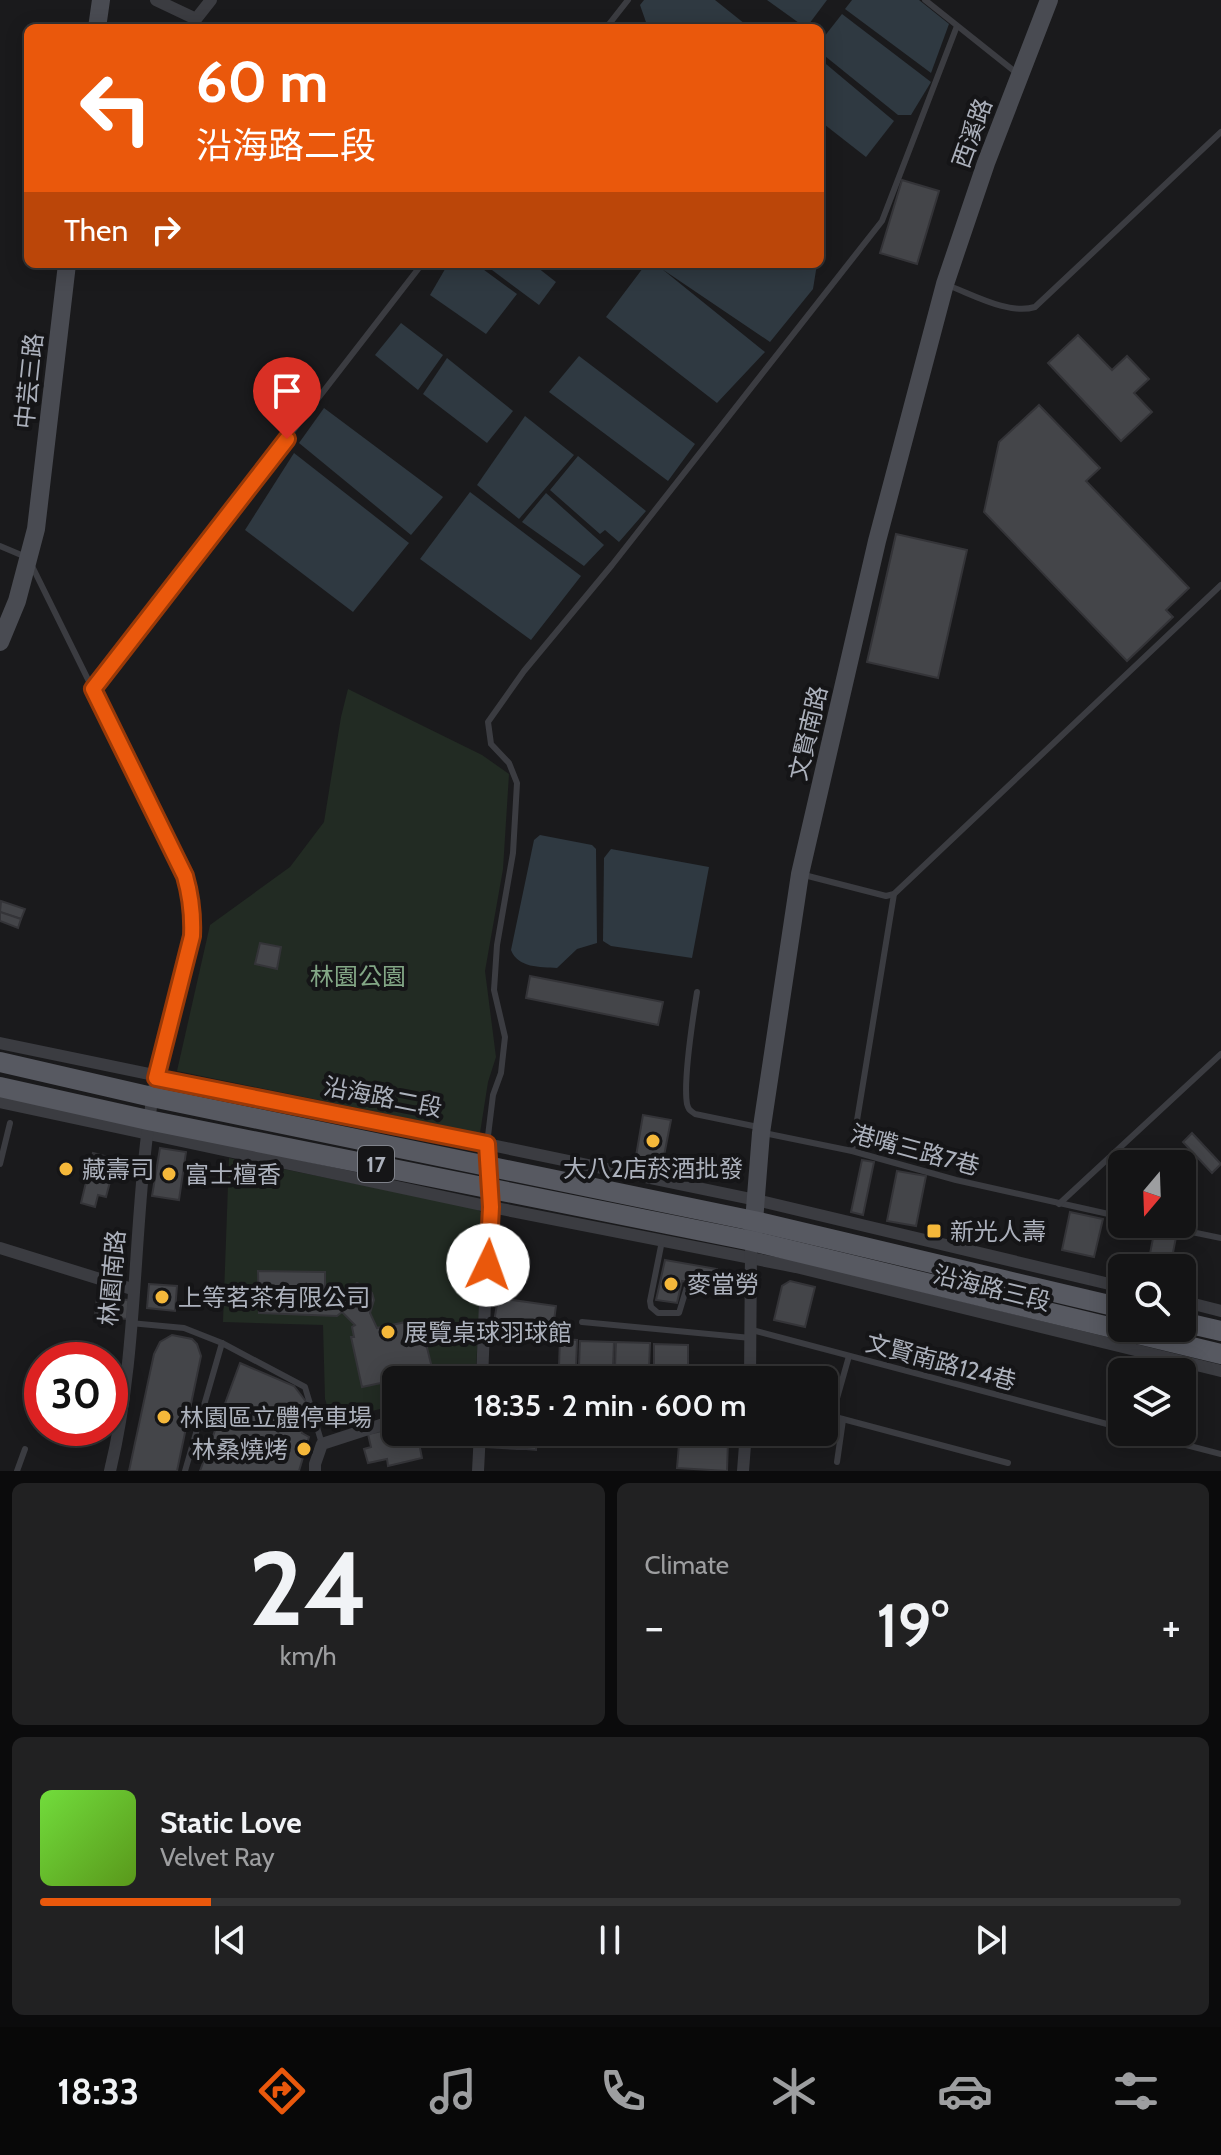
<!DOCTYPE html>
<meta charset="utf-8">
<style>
:root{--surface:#141415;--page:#212122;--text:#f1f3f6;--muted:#9d9ea0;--line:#333334;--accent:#ea580c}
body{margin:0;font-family:Cabin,"Noto Sans TC",sans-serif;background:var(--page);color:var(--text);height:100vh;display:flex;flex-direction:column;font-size:30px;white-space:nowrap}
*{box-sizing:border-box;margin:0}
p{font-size:26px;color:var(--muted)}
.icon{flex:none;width:44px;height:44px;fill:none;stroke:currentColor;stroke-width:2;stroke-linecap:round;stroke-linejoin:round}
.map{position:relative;height:1471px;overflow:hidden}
.panel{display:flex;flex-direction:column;gap:12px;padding:12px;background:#0b0b0c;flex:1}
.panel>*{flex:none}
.hud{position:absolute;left:24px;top:24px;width:800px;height:244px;border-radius:12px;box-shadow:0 4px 20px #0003,0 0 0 2px var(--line);background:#ea580c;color:#fff;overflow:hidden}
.needle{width:52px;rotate:199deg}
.fabs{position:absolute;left:1108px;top:1150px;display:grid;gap:16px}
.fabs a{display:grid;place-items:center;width:88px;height:88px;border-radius:12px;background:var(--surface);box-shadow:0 4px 20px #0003,0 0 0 2px var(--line);font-size:40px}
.speed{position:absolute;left:24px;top:1342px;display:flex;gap:16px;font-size:40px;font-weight:700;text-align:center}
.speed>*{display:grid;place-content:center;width:104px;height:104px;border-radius:50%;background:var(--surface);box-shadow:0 4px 20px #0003,0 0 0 2px var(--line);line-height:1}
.speed .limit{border:12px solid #d22;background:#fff;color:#111}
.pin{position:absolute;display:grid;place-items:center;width:68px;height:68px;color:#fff;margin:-82px -34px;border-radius:50% 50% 50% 0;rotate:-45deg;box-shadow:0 0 8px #0007}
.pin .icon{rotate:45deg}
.me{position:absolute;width:88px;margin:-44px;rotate:3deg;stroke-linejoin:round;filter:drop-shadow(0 0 6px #0008)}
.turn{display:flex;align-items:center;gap:28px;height:168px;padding:0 40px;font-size:36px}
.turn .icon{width:104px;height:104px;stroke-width:2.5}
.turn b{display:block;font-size:56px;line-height:68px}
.then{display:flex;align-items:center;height:76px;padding:0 40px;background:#0003;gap:16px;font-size:30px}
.big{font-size:60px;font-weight:600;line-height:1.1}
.panel .tile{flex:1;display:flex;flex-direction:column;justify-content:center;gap:12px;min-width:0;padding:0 28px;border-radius:12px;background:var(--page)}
.panel .dial{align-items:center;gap:0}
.dial b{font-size:104px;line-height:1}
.song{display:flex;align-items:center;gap:24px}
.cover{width:96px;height:96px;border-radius:12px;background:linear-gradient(135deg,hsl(100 70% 55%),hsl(90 70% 35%))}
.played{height:8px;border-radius:4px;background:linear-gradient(90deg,var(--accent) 15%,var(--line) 15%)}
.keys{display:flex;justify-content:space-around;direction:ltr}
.heat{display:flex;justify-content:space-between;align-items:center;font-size:44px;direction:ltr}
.panel .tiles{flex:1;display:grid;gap:12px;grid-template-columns:1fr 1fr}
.tile:last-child{grid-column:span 2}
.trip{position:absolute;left:382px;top:1366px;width:456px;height:80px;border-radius:12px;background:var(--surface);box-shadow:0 4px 20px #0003,0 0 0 2px var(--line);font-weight:600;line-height:80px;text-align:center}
.tabs{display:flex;height:128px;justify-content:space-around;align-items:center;background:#080808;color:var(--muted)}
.tabs .icon{width:56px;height:56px}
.tabs .selected{color:var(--accent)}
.tabs b{font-size:36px;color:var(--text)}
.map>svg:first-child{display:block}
</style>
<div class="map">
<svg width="1221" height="1471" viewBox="0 0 1221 1471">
<rect width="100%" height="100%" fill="#1a1a1c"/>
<g fill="#222b23">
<path d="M348 689 482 755 509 774 503 869 485 971 496 1057 488 1082 480 1133 177 1071 210 925 290 867 324 822 341 717Z"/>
<path d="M229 1158 475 1208 481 1212 486 1224 475 1380H396V1405L332 1421 325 1399 323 1325 223 1322Z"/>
</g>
<g fill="#2f3941">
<path d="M644 0H715L750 28H645L647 25 640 5Z"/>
<path d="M767 0H827L806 28Z"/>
<path d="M852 0H919L949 24 931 73 845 9Z"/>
<path d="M842 14 931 82 911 115H898L820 52V42Z"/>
<path d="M820 59 894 121 866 157 820 121Z"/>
<path d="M448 264H476L517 294 486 334 430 295Z"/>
<path d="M484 264H533L556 282 539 305Z"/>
<path d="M646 264H817L813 289 770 342 662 269 765 352 717 403 606 317Z"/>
<path d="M401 323 443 355 418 390 375 355Z"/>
<path d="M579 356 695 444 668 481 549 392Z"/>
<path d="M447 358 513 411 487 443 423 394Z"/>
<path d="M324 408 443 497 411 535 299 443Z"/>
<path d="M525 416 574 455 519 519 477 485Z"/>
<path d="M294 453 409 543 353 612 245 530Z"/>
<path d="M578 456 646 511 619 542 605 530 600 534 550 490Z"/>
<path d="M470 492 581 576 531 640 420 559Z"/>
<path d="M546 493 604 545 584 566 522 522Z"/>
<path d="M540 835 592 845 596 849 597 943 577 949 557 968C540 967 518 968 511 950L534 840Z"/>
<path d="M611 849 709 867 692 958 611 946 603 941 604 858Z"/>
</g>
<g fill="#444549" stroke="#343438" stroke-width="2">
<path d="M902 180 939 191 917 264 880 253Z"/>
<path d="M1078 335 1112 370 1127 356 1149 379 1134 393 1152 412 1121 441 1048 363Z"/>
<path d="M1039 405 1100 468 1086 481 1189 588 1166 610 1173 617 1127 661 984 512 999 442Z"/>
<path d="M896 534 967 550 938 678 867 662Z"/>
<path d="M1 901 25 909 21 919 0 912Z"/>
<path d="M0 912 21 919 18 928 0 921Z"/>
<path d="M260 943 281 947 277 969 255 964Z"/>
<path d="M530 976 663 1002 658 1025 526 998Z"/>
<path d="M643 1115 671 1120 662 1166 635 1162Z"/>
<path d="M1192 1133 1221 1164 1212 1173 1183 1142Z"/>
<path d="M160 1148 186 1152 179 1200 152 1196Z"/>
<path d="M93 1153 116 1159 106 1197 98 1195 95 1207 81 1203Z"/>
<path d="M862 1160 874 1162 863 1215 851 1212Z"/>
<path d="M897 1171 926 1176 916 1226 887 1221Z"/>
<path d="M1070 1212 1103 1219 1094 1257 1062 1250Z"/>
<path d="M1155 1228 1177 1232 1170 1268 1148 1264Z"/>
<path d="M665 1260 717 1269 713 1287 682 1281 677 1303 656 1300Z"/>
<path d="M258 1271 325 1272V1291L345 1290 357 1283 366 1287 372 1293 374 1300 370 1313 377 1328 420 1319 433 1372 362 1387 351 1337H354L352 1327 355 1325 342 1312 337 1316 259 1313Z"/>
<path d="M790 1281 815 1287 805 1327 774 1320 782 1286Z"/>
<path d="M149 1284 177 1286 175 1311 147 1308Z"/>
<path d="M97 1298 129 1300 127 1319 95 1316Z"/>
<path d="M498 1298 556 1306 552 1335 493 1328Z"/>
<path d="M172 1335 192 1339 197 1344 201 1356 177 1471H129L154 1354 160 1342Z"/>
<path d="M560 1339 577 1340 576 1367 559 1366Z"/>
<path d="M580 1341 614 1342 613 1367 579 1366Z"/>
<path d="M616 1342 650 1343 649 1368 615 1367Z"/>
<path d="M654 1344 688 1345V1370L654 1369Z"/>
<path d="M240 1363 294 1386 307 1403 305 1409 308 1416 302 1433 309 1437 299 1471H200Z"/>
<path d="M578 1369H593V1380H569L570 1373H578Z"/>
<path d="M396 1428V1432H432L434 1439 419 1443 422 1458 388 1466 387 1459 368 1463 364 1449 371 1447 368 1434Z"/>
<path d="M487 1432H518L517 1449 486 1447Z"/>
<path d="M518 1432H528L527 1449H517Z"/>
<path d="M528 1432H537L536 1450 527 1449Z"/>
<path d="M680 1432H721L728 1440 727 1471 677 1468Z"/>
</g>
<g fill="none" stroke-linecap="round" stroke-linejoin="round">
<g stroke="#3b3c41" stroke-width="6">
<path d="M925 0 1019 75"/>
<path d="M606 28 628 0"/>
<path d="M947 285C972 294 1008 315 1035 307L1221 132"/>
<path d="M0 546 26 557"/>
<path d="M32 566 185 876C191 897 193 914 192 936L157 1074"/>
<path d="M93 689 422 264"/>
<path d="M804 875 886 896 894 894 1221 585"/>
<path d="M697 992C693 1017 683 1081 687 1104 689 1111 690 1110 695 1114L758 1127"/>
<path d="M764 1133 852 1151 956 1180 1122 1217"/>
<path d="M487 1144 493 1095 501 1073 505 1037 494 990 497 945 513 853 517 783 509 763 491 744 488 722 524 671 612 565 882 221 957 26"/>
<path d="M852 1151 894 894"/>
<path d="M0 1164 10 1123"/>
<path d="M1059 1204 1221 1054"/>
<path d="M1153 1224 1221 1238"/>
<path d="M662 1241 650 1301 651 1307 658 1313H679L689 1280 694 1276 750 1283"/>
<path d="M582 1322 751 1338"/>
<path d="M130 1323 184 1328 222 1343 305 1387 322 1444"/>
<path d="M752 1330 1122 1428"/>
<path d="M824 1414 1008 1463"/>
<path d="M832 1416 849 1356"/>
<path d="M1136 1432 1221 1454"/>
<path d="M837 1462 843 1420"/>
<path d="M17 1471 25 1449"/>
<path d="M185 1471 222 1343"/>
</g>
<g stroke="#3b3c41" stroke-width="12">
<path d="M156 0 196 19 211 0"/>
<path d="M0 1043 756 1200 1122 1287"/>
<path d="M0 1102 491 1207 796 1267 1221 1371"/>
<path d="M0 1248 132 1289"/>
<path d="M1182 1301 1221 1311"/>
<path d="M482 1380 489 1199"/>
<path d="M750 1380 751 1251"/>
<path d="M110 1471C141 1344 131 1207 156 1078"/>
<path d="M315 1471V1464L322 1444 396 1420"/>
<path d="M478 1471 480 1432"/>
<path d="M743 1471 746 1432"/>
</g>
<g stroke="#494b52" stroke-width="18">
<path d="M97 28 101 0"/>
<path d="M0 642 17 601 36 529 67 264"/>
<path d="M753 1234 761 1133 800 874 877 541 945 284 986 163 1049 0"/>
</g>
<g stroke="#575961" stroke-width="20">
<path d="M0 1062 152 1097 754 1221 1122 1308"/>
<path d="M0 1087 148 1120 752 1241 1221 1354"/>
<path d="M1182 1322 1221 1331"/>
</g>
</g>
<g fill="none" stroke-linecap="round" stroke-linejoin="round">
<defs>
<path id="route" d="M287 439 93 689 185 876C191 897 193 914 192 936L156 1078 487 1144 491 1207 488 1265"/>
</defs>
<use href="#route" stroke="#983908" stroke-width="20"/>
<use href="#route" stroke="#ea580c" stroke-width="14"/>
</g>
<g fill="#f5b83a" stroke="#151517" stroke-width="3">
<circle cx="653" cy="1141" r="8"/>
<circle cx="66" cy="1169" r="8"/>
<circle cx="169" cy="1174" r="8"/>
<rect x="926" y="1223" width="16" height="16" rx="4"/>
<circle cx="671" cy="1284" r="8"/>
<circle cx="162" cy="1297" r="8"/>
<circle cx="388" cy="1332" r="8"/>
<circle cx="164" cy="1417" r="8"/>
<circle cx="304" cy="1449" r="8"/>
</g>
<g text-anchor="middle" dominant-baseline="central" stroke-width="8" stroke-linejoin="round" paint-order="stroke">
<rect fill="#151517" stroke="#7f828a" stroke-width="2" x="358" y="1146" width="36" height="36" rx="6"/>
<g font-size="22" font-weight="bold" fill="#acb1bc">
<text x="376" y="1164">17</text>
</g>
<g font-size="24" fill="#acb1bc" stroke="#151517">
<text transform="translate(972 133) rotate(-70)">西溪路</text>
<text transform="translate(29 381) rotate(-84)">中芸三路</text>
<text transform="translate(808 733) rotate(-77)">文賢南路</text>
<text transform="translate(383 1097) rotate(11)">沿海路二段</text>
<text transform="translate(915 1150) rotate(15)">港嘴三路7巷</text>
<text transform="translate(112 1278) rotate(-85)">林園南路</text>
<text transform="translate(992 1288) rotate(14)">沿海路三段</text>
<text transform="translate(941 1362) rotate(15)">文賢南路124巷</text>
</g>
<g font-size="24" fill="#83a786" stroke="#151517">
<text x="358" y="976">林園公園</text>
</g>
<g font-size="24" fill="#acb1bc" stroke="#151517" text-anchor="start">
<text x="653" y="1168" text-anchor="middle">大八2店菸酒批發</text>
<text x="82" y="1169">藏壽司</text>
<text x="185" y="1174">富士檀香</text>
<text x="950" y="1231">新光人壽</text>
<text x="687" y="1284">麥當勞</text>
<text x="178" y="1297">上等茗茶有限公司</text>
<text x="404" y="1332">展覽桌球羽球館</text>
<text x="180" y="1417">林園區立體停車場</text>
<text x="288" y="1449" text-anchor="end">林桑燒烤</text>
</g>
</g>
</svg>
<div class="fabs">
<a><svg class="needle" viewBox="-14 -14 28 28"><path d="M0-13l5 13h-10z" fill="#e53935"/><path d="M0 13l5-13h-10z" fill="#9d9ea0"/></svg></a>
<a><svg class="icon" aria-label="search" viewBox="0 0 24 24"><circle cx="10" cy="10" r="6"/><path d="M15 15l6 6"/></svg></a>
<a><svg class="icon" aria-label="layers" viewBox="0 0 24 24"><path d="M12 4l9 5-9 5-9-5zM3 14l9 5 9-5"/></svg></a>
</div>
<div class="speed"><div class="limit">30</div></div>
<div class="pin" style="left:287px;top:439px;background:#d93025"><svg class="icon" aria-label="arrive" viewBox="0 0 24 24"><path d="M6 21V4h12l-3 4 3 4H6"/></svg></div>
<svg class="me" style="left:488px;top:1265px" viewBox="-20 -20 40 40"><circle r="19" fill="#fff"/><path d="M0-13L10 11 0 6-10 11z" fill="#ea580c"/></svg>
<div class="trip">18:35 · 2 min · 600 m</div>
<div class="hud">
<div class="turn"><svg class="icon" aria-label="left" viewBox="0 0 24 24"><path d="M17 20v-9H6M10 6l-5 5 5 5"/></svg><div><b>60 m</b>沿海路二段</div></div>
<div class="then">Then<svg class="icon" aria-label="right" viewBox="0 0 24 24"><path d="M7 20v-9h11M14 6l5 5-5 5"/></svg></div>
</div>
</div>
<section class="panel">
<div class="tiles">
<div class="tile dial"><b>24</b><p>km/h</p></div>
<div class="tile"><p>Climate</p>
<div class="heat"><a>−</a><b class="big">19°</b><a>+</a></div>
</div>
<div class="tile">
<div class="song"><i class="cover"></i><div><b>Static Love</b><p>Velvet Ray</p></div></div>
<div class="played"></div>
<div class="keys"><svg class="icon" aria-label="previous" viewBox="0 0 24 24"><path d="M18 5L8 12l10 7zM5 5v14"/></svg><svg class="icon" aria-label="pause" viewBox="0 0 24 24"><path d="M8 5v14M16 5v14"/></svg><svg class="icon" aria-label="next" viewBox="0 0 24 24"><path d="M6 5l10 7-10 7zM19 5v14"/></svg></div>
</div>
</div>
</section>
<nav class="tabs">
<b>18:33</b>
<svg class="icon selected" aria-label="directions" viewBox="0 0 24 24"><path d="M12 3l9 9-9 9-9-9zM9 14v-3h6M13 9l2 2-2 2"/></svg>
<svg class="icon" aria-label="music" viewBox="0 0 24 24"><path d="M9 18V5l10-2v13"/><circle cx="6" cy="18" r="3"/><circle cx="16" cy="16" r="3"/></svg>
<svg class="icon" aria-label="phone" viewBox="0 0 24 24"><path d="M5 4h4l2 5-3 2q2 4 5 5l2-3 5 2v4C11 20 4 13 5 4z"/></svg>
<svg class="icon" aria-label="climate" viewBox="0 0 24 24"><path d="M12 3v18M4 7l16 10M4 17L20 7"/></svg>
<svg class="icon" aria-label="car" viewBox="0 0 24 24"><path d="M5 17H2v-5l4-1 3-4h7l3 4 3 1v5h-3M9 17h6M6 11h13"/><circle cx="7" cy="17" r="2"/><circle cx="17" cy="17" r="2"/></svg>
<svg class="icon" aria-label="filters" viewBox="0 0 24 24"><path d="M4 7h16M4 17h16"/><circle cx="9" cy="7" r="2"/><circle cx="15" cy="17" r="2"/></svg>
</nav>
